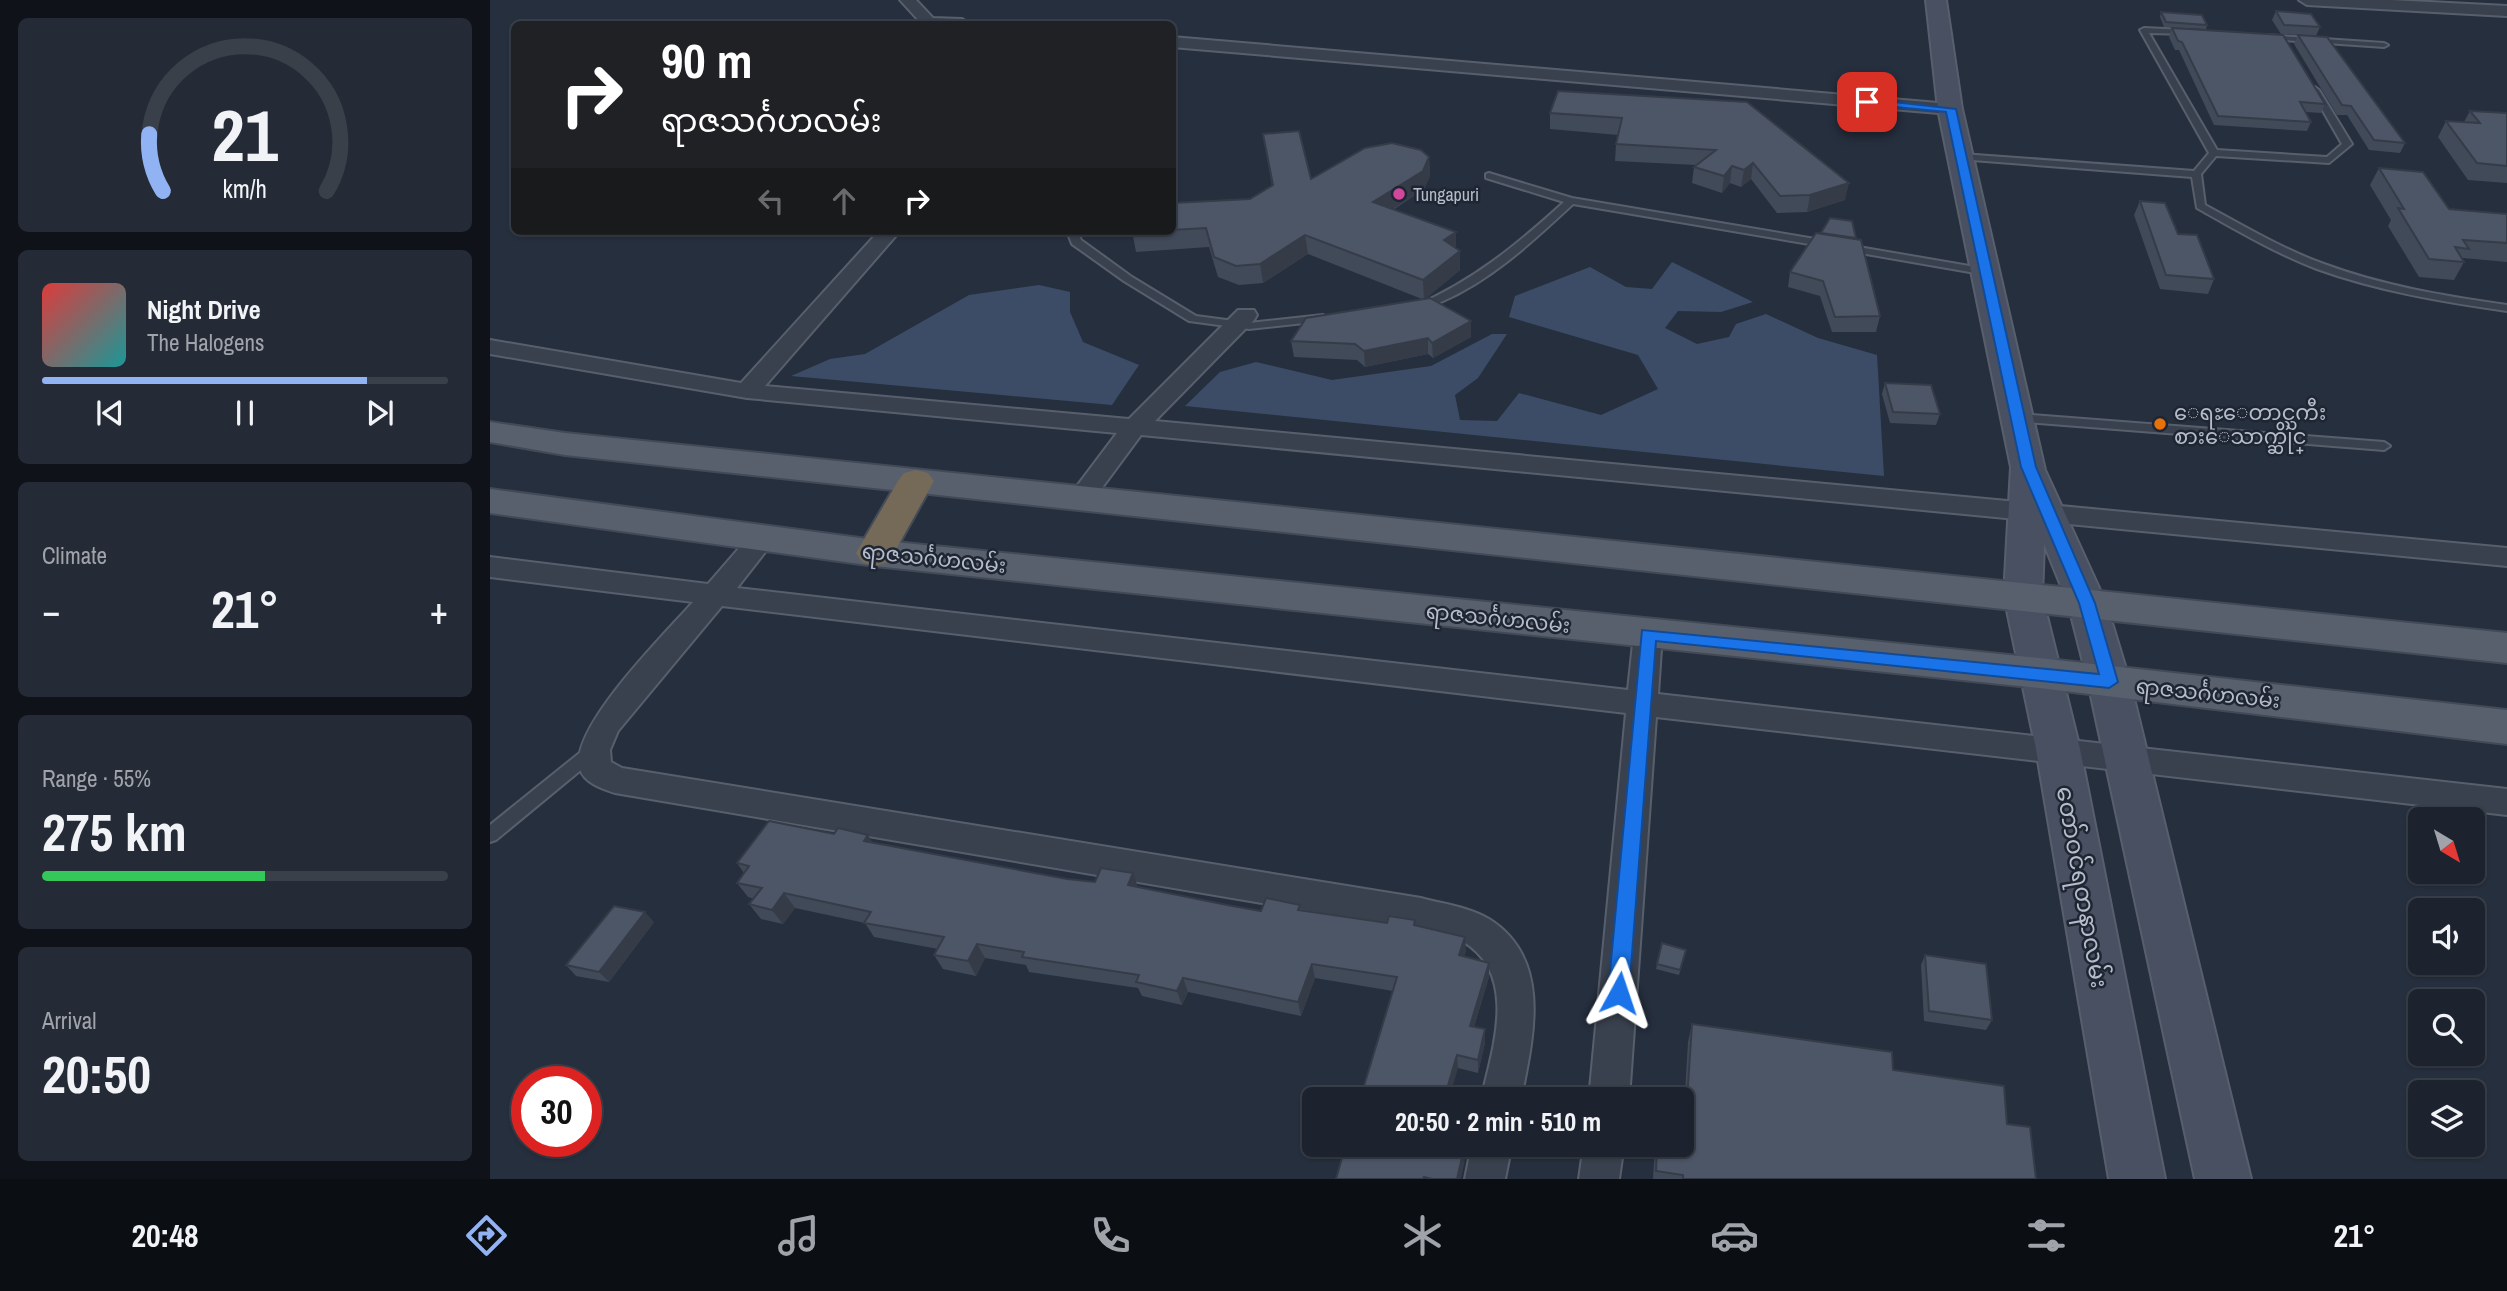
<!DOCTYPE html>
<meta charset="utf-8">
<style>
:root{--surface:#1c232e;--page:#252b36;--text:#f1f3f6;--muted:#a0a4aa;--line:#3a404a;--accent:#91b2f3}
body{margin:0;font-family:"Archivo Narrow","Noto Sans Myanmar",sans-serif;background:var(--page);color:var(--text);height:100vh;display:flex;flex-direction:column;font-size:26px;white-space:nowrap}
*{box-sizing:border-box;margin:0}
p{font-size:23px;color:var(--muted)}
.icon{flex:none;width:38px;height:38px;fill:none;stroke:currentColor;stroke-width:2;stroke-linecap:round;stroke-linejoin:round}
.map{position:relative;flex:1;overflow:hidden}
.details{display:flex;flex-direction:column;gap:18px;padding:18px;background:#0f1319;width:490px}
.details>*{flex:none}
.banner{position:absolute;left:21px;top:21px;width:665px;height:214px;border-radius:10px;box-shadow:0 2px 5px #0004,0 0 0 2px var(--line);background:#202124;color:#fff;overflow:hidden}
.needle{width:46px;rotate:142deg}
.buttons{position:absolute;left:1918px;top:807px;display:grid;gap:14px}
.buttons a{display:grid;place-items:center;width:77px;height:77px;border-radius:10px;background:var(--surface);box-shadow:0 2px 5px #0004,0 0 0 2px var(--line);font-size:35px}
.speed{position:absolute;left:21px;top:1066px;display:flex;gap:14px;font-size:35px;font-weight:700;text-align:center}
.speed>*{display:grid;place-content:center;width:91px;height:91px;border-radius:50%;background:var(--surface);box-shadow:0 2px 5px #0004,0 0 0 2px var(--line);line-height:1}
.speed .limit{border:10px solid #d22;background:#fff;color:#111}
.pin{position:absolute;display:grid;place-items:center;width:60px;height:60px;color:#fff;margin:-30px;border-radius:14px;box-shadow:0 4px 10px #0006}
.me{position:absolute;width:77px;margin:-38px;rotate:5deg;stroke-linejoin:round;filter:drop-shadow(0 0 5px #0008)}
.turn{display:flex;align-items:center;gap:24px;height:147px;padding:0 35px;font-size:32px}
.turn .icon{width:91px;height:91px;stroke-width:2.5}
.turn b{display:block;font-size:49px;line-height:60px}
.lanes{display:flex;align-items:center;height:66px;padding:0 35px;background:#0003;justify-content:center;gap:35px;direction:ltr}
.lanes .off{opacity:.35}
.big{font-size:52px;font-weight:700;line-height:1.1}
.details .widget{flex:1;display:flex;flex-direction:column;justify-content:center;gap:10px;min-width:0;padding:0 24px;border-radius:10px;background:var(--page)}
.details .dial{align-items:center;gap:0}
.dial svg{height:182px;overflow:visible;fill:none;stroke:var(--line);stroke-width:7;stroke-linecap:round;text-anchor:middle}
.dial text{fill:var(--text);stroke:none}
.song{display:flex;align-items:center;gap:21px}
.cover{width:84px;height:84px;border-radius:10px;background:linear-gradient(135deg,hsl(0 70% 55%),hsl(180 70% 35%))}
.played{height:7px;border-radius:4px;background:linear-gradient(90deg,var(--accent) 80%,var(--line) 80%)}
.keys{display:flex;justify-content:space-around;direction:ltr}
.heat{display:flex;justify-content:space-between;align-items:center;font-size:38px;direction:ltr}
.charge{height:10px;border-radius:5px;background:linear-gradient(90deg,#34c759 55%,var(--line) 0)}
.trip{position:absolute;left:812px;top:1087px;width:392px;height:70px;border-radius:10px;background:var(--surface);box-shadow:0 2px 5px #0004,0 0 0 2px var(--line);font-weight:700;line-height:70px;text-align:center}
.tab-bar{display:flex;height:112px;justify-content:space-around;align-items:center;background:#0b0e12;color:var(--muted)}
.tab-bar .icon{width:49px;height:49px}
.tab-bar .active{color:var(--accent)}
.tab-bar b{font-size:32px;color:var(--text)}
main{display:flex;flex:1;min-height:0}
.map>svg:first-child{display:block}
</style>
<main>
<section class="details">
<div class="widget dial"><svg viewBox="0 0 100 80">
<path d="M14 69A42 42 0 1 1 86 69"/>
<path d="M14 69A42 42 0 0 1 8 44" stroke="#91b2f3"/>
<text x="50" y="56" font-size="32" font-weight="700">21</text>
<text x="50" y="72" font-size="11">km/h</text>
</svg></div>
<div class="widget">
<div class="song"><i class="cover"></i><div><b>Night Drive</b><p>The Halogens</p></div></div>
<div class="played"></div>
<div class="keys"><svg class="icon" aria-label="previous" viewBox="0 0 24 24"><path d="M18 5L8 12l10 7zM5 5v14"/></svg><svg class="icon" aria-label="pause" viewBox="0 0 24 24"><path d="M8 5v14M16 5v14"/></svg><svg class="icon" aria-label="next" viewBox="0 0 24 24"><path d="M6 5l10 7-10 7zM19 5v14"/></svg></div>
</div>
<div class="widget"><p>Climate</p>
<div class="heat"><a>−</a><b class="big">21°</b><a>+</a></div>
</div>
<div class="widget"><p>Range · 55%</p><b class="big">275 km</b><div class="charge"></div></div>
<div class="widget"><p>Arrival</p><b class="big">20:50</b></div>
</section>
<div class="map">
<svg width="2017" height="1179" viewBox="0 0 2017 1179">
<rect width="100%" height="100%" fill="#262f3e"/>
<g fill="#3c4c66">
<path d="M1182 262 1263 302 1231 312 1188 311 1175 328 1207 344 1239 337 1246 324 1276 314 1328 338 1387 355 1394 476 695 406 730 372 766 362 842 380 941 366 1002 334H1017L988 378 965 395 970 420 1007 421 1029 393 1111 415 1168 389 1148 355 1019 317 1025 296 1100 267 1136 287 1162 289Z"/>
<path d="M549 285 580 292V312L593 342 649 365 622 405 301 376 340 359 375 354 479 295Z"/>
</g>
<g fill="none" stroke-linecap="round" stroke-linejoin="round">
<defs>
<g id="lane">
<path d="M1654 28 1697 30 1701 32 1697 34 1659 33 1727 150 1837 157 1852 144 1821 90 1825 87 1829 90 1862 144 1839 163 1726 156 1711 174 1715 205C1754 226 1792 249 1834 264 1893 286 1955 296 2017 305V311C1953 302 1888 291 1827 269 1785 253 1746 230 1707 208L1702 177 1469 159V155L1472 154 1704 171 1719 153 1650 30Z"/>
<path d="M1774 35 1894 43 1898 45 1894 47 1777 39 1773 37Z"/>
<path d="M999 173 1082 198 1337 241 1342 244 1337 247 1083 204C1043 241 1002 280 951 302 942 306 934 311 925 310V306C983 281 1028 244 1074 202L996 178V174Z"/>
<path d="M577 231H587L591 240 642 277 706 316 759 323 833 315 839 318 833 321 759 329 699 321 634 281 582 244Z"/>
<path d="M1357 245 1497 269 1502 272 1497 275 1353 250 1352 248Z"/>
<path d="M1528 414 1894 442 1900 446 1894 450 1524 421 1522 418Z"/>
<path d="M103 745 109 747 111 751 109 755 6 840 0 842V825L97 747Z"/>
</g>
<g id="street">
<path d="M410 0H426L443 18 472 19 480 24H432Z"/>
<path d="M1809 0H1901L2017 6V16L1817 5Z"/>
<path d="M682 37 1460 104 1469 109 1460 114 682 47Z"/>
<path d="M389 231H410L275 386 639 419 748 310H764L767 315 764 320 665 421 2017 548V566L651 435 600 504 591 507 582 504 578 498 627 433 257 398 0 354V340L251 383Z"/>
<path d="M273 529 283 532 286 538 247 588 1138 690 1144 634 1148 627 1158 623 1168 627 1172 634 1168 694 2017 789V815L1166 717 1139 1099H1099L1136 713 232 606 128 731 120 750 121 762 132 768 931 898C953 904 979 907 999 919 1063 959 1043 1038 1031 1099H991C1003 1048 1029 974 972 941 961 934 944 933 931 930L125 793C113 789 94 783 90 769 78 729 175 634 203 602L0 577V557L218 584 263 532Z"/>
<path d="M982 1144H1022L1015 1179H975Z"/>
<path d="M1094 1144H1134L1129 1179H1089Z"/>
</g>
<path id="secondary" d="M1436 0H1456L1472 109 1555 470 1616 603 1640 682 1761 1179H1705L1598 682 1578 603 1554 544 1552 596 1590 749 1675 1179H1619L1546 749 1514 596 1521 467 1448 109Z"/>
<g id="primary">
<path d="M0 422 75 433 2017 633V663L75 455 0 442Z"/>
<path d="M0 489 385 540 1549 658 2017 710V744L1549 688 385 566 0 513Z"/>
</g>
<path id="highway" d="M426 470 438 473 444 481 404 553 398 562 385 566 372 562 366 553 408 481 414 473Z"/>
</defs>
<use href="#lane" stroke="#585f6c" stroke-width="4"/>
<use href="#street" stroke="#585f6c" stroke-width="4"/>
<use href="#secondary" stroke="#585f6c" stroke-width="4"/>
<use href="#primary" stroke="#434a57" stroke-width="4"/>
<use href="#highway" stroke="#454c59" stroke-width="4"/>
<use href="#lane" fill="#3a414e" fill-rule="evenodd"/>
<use href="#street" fill="#3a414e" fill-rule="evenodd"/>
<use href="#secondary" fill="#485061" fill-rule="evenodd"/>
<use href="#primary" fill="#58606e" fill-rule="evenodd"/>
<use href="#highway" fill="#746a57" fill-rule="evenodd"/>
</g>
<g fill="#414a59">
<path d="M1786 11 1830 27 1826 36 1915 143 1910 153 1879 150 1857 115H1847L1804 44 1808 35 1791 34 1782 20Z"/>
<path d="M1671 12 1717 25 1716 29 1674 27 1670 17Z"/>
<path d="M1682 28 1835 104 1831 113 1816 112 1821 122 1817 131 1724 125 1689 50H1685L1679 37Z"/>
<path d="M1257 102 1355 200 1317 212 1287 213 1261 179 1251 187 1240 183 1232 193 1202 183 1204 167 1206 165 1125 161 1126 144 1128 135 1060 129V113Z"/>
<path d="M1980 111 2017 113V183L1978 180 1948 137 1956 121 1974 122Z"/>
<path d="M773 134 821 179 939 157 940 176 934 189 903 210 966 232V248L970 251V270L935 299 981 321V337L943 358 938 354 875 367 867 360 804 357 801 341 932 299 818 254 773 283 749 285 728 277 719 247 646 252 642 231H682V203L760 199 782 186Z"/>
<path d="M1889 168 1959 209 2017 214V262L1973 258 1972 259 1974 262 1964 280 1929 277 1898 226 1901 220 1880 185Z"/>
<path d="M1650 201 1688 234 1724 279 1718 294 1670 289 1644 215Z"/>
<path d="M1331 233 1366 238 1390 316 1386 332H1342L1330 296 1298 287 1300 272Z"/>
<path d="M1395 383 1450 414 1446 425 1400 423 1392 394Z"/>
<path d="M383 843 577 879 648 887 737 905 771 911 811 910 897 923 926 926 976 951 974 956 999 963V977L984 1027 995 1029V1043L988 1073 968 1068 903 991 825 978 811 1016 698 992 692 1005 652 996 648 988 539 972 536 965 495 958 486 976 453 969 444 955 448 949 384 937 375 923 305 908 293 924 271 919 259 904 264 899 258 897 247 883 254 873 247 863Z"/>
<path d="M164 922 119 982 86 976 76 965Z"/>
<path d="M1172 943 1196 950 1189 975 1166 969Z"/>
<path d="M1435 955 1502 1020 1496 1030 1434 1021 1431 965Z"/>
<path d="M1202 1024 1403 1070 1517 1124 1546 1179H1163L1165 1144H1192L1198 1042Z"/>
</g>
<g fill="#353c48">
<path d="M939 157 940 176 934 189 884 221 883 202Z"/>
<path d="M1263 163 1261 179 1251 187 1254 170Z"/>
<path d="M1242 166 1240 183 1232 193 1234 176Z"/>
<path d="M1359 183 1355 200 1317 212 1320 195Z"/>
<path d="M966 232V252L954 240Z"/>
<path d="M815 235 818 254 773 283 770 264Z"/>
<path d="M970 251V270L934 300 933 280Z"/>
<path d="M981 321V337L943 358 942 343Z"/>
<path d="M938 338V354L875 367 874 351Z"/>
<path d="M378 835 387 850 374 841Z"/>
<path d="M643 873 648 887 638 885Z"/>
<path d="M294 893 305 908 293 924 282 910Z"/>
<path d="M155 912 164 922 119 982 109 972Z"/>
<path d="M975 937 976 951 970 969 969 955Z"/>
<path d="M487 944 495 958 486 976 478 961Z"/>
<path d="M999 963V977L980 1040V1026Z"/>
<path d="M822 964 825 978 811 1016 808 1002Z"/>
<path d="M693 978 698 992 692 1005 687 991Z"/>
<path d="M995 1029V1043L988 1073V1060Z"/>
<path d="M967 1055 968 1068 959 1099H954Z"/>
<path d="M975 1144H977V1150L971 1179H967Z"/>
</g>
<g fill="#4c5667" stroke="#353c48" stroke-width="2">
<path d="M1786 11 1821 14 1830 27 1794 25Z"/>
<path d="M1671 12 1712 15 1717 25 1676 22Z"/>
<path d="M1682 28 1793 35 1835 104 1810 102 1821 122 1728 116 1692 42 1688 41Z"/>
<path d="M1808 35 1837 37 1915 143 1884 140 1861 106 1852 105Z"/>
<path d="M1068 91 1257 102 1359 183 1320 195 1290 196 1263 163 1254 170 1242 166 1234 176 1204 167 1226 150 1126 144 1132 118 1060 113Z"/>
<path d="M1980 111 2017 113V166L1987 163 1956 121 1990 123Z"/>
<path d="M809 131 821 179 875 148 902 143 931 150 939 157 933 171 883 202 966 232 954 240 970 251 933 280 815 235 770 264 746 266 724 257 716 228 682 230V203L760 199 783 185 773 134Z"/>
<path d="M1889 168 1933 172 1959 209 2017 214V243L1973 240 1979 249 1965 247 1974 262 1939 259 1908 208 1914 209Z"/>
<path d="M1650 201 1675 203 1688 234 1707 235 1724 279 1676 275Z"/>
<path d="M1340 218 1362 221 1366 238 1331 233Z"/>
<path d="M642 231H667L642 233Z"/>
<path d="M1326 233 1371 240 1390 316 1345 317 1333 281 1300 272Z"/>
<path d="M940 298 981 321 942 343 938 338 874 351 865 344 801 341 816 318Z"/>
<path d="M1395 383 1441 385 1450 414 1403 412Z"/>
<path d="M279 821 344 834 348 828 378 835 374 841 577 879 605 882 611 868 643 873 638 885 737 905 771 911 776 898 810 905 808 910 897 923 899 916 925 920 924 925 975 937 969 955 999 963 980 1026 995 1029 988 1060 967 1055 954 1099H870L907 977 822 964 808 1002 693 978 687 991 646 982 649 975 532 957 534 952 487 944 478 961 444 955 454 937 374 923 381 912 294 893 282 910 259 904 272 888 247 883 259 866 247 863Z"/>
<path d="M124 906 155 912 109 972 76 965Z"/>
<path d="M1172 943 1196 950 1190 970 1167 964Z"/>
<path d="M1435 955 1496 964 1502 1020 1439 1011Z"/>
<path d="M1202 1024 1402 1052 1403 1070 1514 1086 1517 1124 1540 1127 1546 1179H1193V1175L1166 1171 1167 1144H1192V1115L1196 1116Z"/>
<path d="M856 1144H975L967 1179H942L934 1177 933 1179H846Z"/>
</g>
<path fill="#1a73e8" stroke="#114b97" stroke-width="2" d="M1377 99 1466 109 1546 467 1605 603 1628 682 1619 688 1166 641 1139 993 1136 1000 1129 1003 1121 1000 1118 993 1152 630 1609 674 1589 603 1531 467 1456 112 1374 104Z"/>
<circle fill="#d1479c" stroke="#1f2633" stroke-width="2.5" cx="909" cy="194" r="7"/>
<circle fill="#e8710a" stroke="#1f2633" stroke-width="2.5" cx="1670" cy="424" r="7"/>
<g text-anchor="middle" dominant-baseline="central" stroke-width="5" stroke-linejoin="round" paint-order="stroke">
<g font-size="18" fill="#b6bcc9" stroke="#1f2633" text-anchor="start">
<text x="923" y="194">Tungapuri</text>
</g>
<g font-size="21" fill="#b6bcc9" stroke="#1f2633" text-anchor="start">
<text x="1684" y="412">ေရႊေတာင္ႀကီး<tspan x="1684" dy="24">စားေသာက္ဆိုင္</tspan></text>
</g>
<g font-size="21" fill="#b6bcc9" stroke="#1f2633">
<text transform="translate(444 558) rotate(6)">ရာဇသင်္ဂဟလမ်း</text>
<text transform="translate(1008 618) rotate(6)">ရာဇသင်္ဂဟလမ်း</text>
<text transform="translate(1718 693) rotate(6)">ရာဇသင်္ဂဟလမ်း</text>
</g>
<g font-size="24" fill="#b6bcc9" stroke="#1f2633">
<text transform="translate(1593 887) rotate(80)">တော်ဝင်ရတနာလမ်း</text>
</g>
</g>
</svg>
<div class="buttons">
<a><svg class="needle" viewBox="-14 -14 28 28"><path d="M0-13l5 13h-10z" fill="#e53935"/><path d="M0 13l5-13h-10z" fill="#a0a4aa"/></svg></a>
<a><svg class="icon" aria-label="sound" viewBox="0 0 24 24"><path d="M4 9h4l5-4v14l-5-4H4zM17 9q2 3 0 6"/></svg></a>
<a><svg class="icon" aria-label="search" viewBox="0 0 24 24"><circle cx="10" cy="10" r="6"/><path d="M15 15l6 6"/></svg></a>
<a><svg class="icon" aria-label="layers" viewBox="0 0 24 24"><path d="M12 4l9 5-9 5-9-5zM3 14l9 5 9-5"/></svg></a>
</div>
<div class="speed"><div class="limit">30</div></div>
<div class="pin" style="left:1377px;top:102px;background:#d93025"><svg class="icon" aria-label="arrive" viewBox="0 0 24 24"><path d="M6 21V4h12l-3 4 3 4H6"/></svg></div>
<svg class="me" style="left:1129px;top:993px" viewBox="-20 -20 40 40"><path d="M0-17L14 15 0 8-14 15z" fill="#1a73e8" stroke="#fff" stroke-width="4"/></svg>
<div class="trip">20:50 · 2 min · 510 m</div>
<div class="banner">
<div class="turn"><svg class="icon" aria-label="right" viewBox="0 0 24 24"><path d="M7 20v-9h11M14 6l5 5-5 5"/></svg><div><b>90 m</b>ရာဇသင်္ဂဟလမ်း</div></div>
<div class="lanes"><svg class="icon off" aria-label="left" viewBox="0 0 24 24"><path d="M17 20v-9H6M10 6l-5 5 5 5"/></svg><svg class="icon off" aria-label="ahead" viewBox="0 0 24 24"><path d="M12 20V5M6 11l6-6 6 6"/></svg><svg class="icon" aria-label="right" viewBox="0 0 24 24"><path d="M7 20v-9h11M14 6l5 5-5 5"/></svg></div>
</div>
</div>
</main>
<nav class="tab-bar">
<b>20:48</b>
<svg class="icon active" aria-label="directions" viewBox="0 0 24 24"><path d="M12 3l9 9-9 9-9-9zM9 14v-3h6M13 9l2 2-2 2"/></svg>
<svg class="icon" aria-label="music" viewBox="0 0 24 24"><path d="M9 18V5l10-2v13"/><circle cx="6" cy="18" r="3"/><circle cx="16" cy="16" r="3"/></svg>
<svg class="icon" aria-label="phone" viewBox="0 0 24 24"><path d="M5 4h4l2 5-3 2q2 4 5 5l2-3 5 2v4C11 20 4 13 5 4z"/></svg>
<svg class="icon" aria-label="climate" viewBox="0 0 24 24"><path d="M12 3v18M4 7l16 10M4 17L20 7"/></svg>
<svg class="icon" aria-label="car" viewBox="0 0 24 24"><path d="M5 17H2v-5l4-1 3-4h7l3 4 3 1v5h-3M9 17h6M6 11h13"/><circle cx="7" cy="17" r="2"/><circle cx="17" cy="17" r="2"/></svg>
<svg class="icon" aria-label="filters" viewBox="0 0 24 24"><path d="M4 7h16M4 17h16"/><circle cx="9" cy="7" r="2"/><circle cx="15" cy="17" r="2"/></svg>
<b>21°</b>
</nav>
